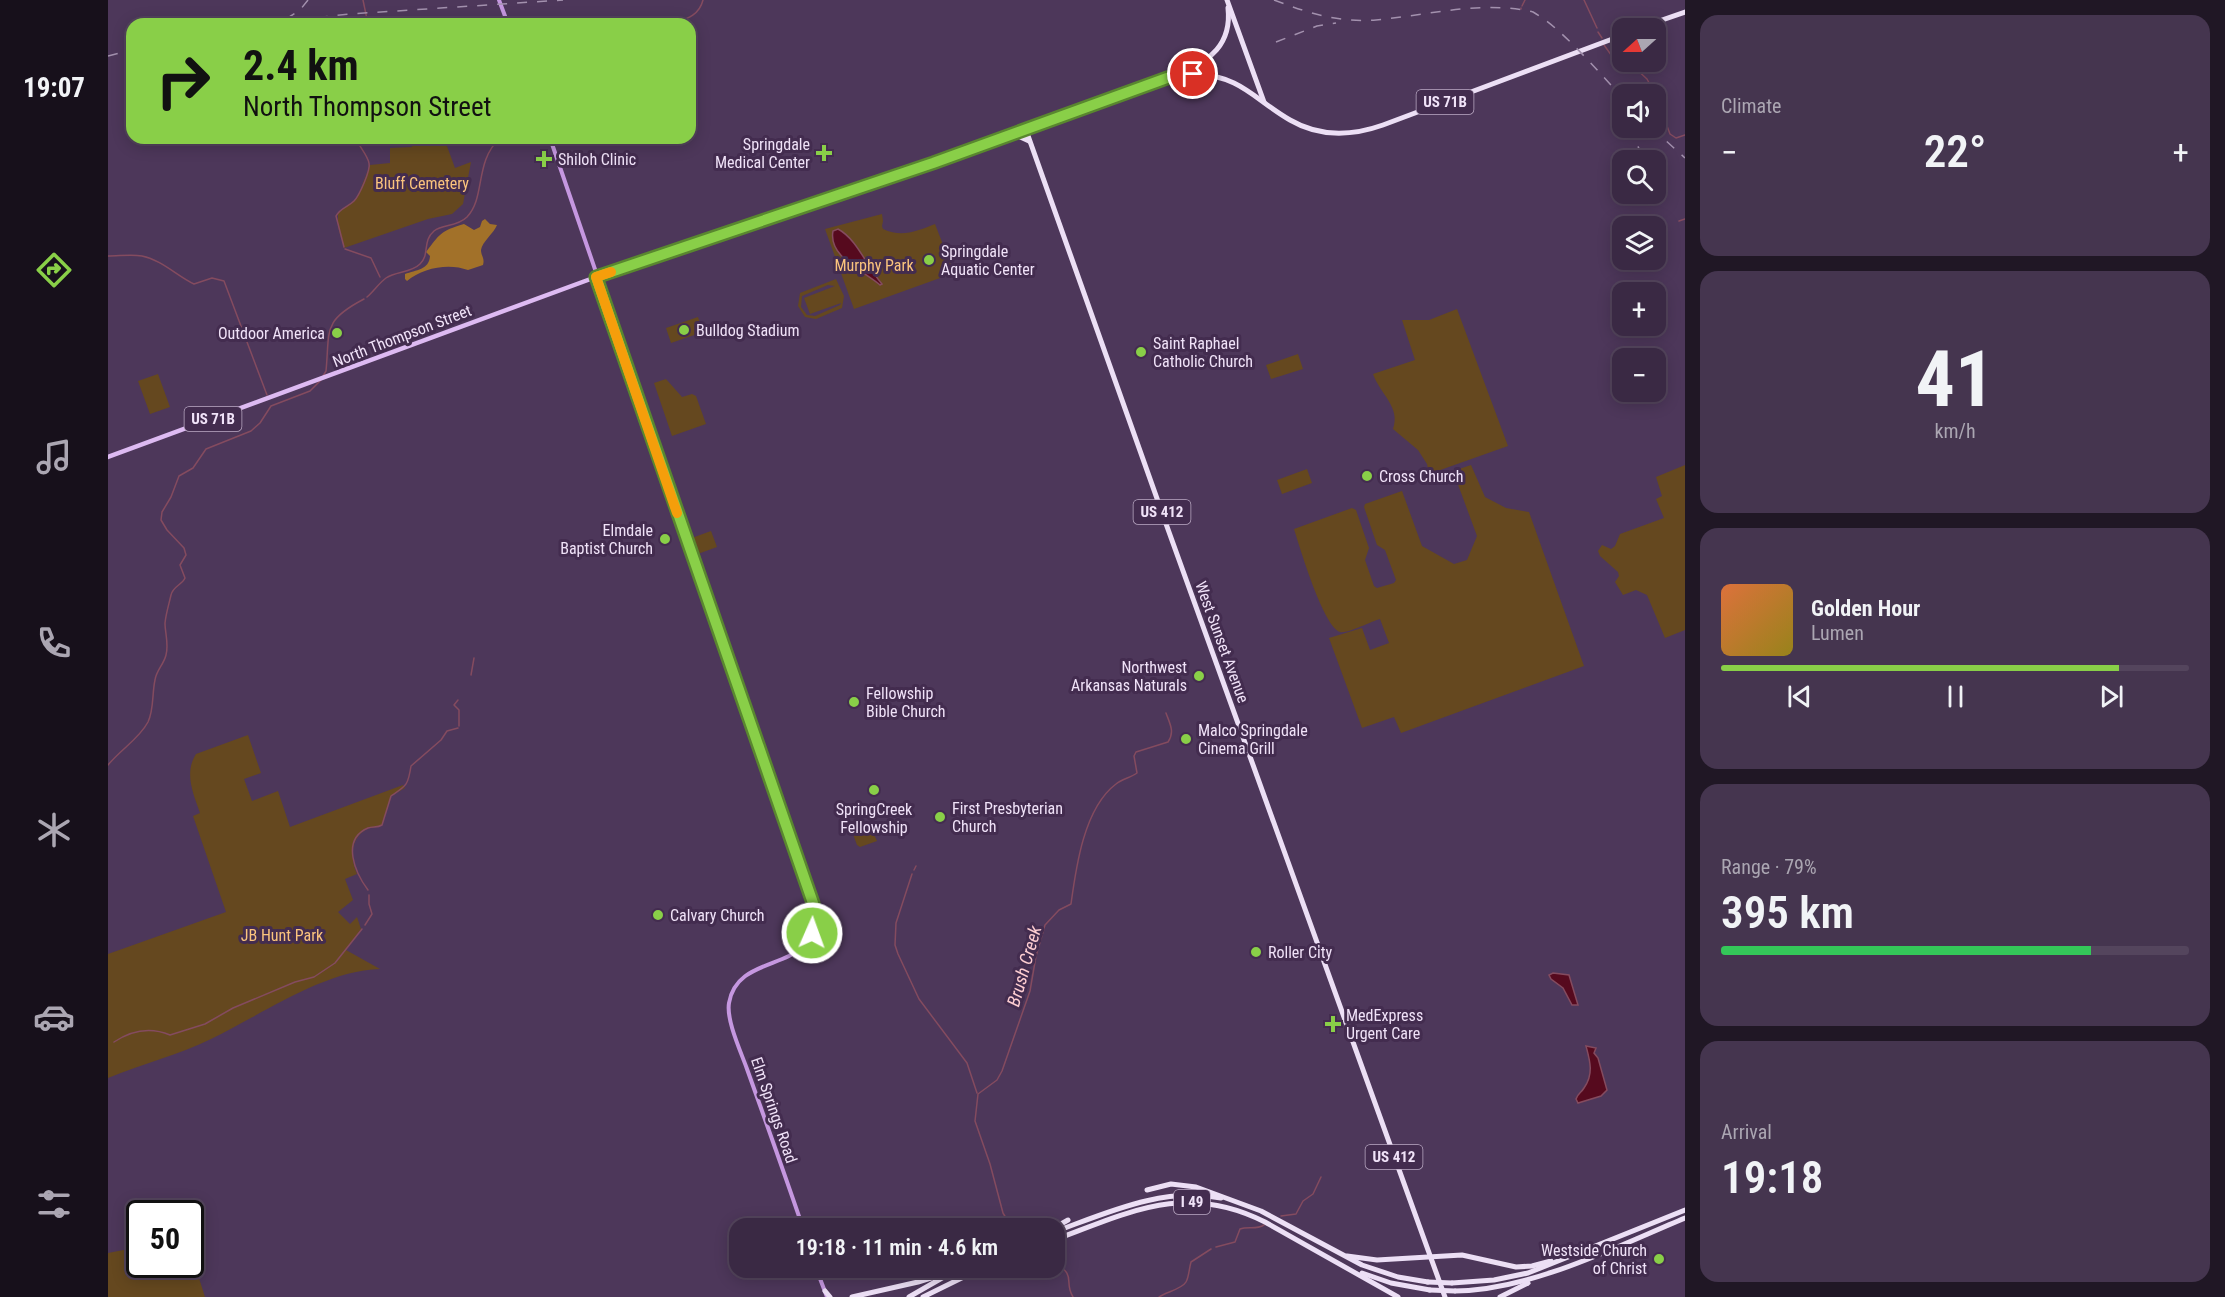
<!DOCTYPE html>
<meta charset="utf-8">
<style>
:root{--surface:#3a2944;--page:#45354f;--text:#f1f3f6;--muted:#aba6b2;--line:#54455d;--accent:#89cf48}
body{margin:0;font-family:"Roboto Condensed",sans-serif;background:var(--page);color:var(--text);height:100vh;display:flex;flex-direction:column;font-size:22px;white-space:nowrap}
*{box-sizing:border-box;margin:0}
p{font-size:20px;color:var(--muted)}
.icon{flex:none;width:33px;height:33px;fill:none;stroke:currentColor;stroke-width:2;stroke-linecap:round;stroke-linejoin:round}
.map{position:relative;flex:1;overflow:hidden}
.side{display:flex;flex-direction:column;gap:15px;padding:15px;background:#201725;width:540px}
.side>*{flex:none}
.top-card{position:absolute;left:18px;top:18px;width:570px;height:126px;border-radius:18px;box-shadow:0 3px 15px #0003,0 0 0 2px var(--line);background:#89cf48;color:#111;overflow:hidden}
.needle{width:39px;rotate:249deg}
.controls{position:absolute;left:1504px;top:18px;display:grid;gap:12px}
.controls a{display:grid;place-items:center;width:54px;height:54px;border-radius:12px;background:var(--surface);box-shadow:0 3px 15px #0003,0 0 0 2px var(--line);font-size:30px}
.speed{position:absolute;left:18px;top:1200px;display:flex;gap:12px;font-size:30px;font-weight:700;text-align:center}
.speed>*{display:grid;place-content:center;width:78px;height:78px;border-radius:50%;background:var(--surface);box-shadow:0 3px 15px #0003,0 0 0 2px var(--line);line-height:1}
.speed .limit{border:3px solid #111;border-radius:9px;background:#fff;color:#111}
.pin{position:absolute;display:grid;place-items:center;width:51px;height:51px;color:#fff;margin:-26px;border:3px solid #fff;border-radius:50%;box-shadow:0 2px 6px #0007}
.me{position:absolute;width:66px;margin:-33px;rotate:2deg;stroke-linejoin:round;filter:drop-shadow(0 0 4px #0008)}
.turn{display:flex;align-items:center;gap:21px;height:126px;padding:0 18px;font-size:27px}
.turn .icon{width:78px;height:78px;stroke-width:2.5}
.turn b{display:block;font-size:42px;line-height:51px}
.big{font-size:45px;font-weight:600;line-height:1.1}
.side .tile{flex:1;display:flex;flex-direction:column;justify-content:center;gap:9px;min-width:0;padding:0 21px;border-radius:18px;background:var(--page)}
.side .dial{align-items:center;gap:0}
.dial b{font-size:78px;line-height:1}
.song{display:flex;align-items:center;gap:18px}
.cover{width:72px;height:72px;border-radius:9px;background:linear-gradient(135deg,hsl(20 70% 55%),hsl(50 70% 35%))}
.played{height:6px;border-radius:3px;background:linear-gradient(90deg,var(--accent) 85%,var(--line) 85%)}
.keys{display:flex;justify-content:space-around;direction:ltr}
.heat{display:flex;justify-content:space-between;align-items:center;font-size:33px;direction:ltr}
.charge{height:9px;border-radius:4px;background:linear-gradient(90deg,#34c759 79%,var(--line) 0)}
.trip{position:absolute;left:621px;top:1218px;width:336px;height:60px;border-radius:18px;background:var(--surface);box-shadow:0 3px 15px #0003,0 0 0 2px var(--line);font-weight:600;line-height:60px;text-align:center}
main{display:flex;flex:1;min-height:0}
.menu{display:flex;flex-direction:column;width:108px;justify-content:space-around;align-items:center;background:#17101b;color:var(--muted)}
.menu .icon{width:42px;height:42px}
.menu .on{color:var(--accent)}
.menu b{font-size:27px;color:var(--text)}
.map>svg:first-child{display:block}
</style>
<main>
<nav class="menu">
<b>19:07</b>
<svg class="icon on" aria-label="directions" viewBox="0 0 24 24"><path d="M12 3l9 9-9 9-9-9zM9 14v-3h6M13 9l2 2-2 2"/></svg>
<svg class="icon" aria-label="music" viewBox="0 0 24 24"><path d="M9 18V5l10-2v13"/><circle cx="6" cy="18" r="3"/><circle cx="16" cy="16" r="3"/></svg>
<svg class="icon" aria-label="phone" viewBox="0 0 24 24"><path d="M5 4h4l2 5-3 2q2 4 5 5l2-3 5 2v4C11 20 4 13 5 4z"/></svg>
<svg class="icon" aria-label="climate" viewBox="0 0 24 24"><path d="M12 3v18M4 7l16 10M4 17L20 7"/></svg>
<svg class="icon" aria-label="car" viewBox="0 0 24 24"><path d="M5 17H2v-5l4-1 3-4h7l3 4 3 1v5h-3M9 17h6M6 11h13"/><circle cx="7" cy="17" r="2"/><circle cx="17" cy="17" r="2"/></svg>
<svg class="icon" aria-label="filters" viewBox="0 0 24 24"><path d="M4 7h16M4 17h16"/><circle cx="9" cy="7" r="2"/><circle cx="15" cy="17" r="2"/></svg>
</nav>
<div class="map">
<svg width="1577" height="1297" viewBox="0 0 1577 1297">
<rect width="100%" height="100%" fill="#4d375a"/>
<g fill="#65481f" fill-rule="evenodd">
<path d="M302 138H336L347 168 363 162 355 204 344 214 320 219 236 248 230 227V213L249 198 262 165 282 163V148L304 147Z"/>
<path d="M774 214 775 221 774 226 775 229C794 238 809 231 827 224L846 273 746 309 717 229Z"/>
<path d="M728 279 736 296 734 308 708 319 697 317 690 306 692 293ZM720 285 727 286 696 298 702 314 733 303 732 305 707 316 699 315 693 307 694 296Z"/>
<path d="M1349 309 1400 446 1321 474 1319 464 1310 450 1285 429C1293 407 1272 394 1265 374L1307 360 1294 320H1321Z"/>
<path d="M590 317 595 332 563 343 558 328Z"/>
<path d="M1190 354 1195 369 1163 379 1158 365Z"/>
<path d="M50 374 62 407 42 414 30 381Z"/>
<path d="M558 379 574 397 584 394 588 396 598 424 564 436 546 383Z"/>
<path d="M1363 465 1377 497 1398 508 1421 512 1476 666 1293 733 1286 717 1254 728 1221 638 1254 628 1262 650 1281 643 1272 619C1264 621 1239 634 1232 632 1215 626 1192 548 1186 529L1244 508 1248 510 1261 548 1257 560 1266 586 1269 588 1286 583 1288 580 1277 550 1269 545 1256 507 1257 504 1294 491 1314 546 1346 564 1359 560 1369 536 1345 471Z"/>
<path d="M1577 465V630L1557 638 1539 595 1528 590 1515 595 1507 582 1511 576 1510 572 1492 556 1490 551 1494 545 1503 549 1507 546 1512 534 1556 518 1548 499 1554 496 1548 477Z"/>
<path d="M1199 469 1204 483 1174 494 1169 480Z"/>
<path d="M603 531 609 547 587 555 581 539Z"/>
<path d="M140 735 153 773 136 779 144 801 170 791 182 827 295 785 297 788 283 796 274 825C269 828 265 826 259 829 242 838 242 858 249 874L237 879 245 900 230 912 242 924 249 917 253 929 238 950 272 969C214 971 155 1014 103 1039 70 1055 34 1064 0 1078V954L118 912 85 816 92 813C85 793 76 773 88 754Z"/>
<path d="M748 827C759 827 765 831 769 841L752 847 749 845 743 829Z"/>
<path d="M31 1247 32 1264H82L83 1253 97 1297H0V1253Z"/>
</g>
<path fill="#a27129" d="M377 219 382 224 389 225C386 233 374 242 373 250 373 256 377 258 375 265L360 270C342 263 315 267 299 281L297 279V274C308 270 321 270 322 256L318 252C332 234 332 231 356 224L366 230 372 227 374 221Z"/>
<g fill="#560a1e" stroke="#844b5f" stroke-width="1.5">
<path d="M730 229C750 240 758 266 774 284L772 285C756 271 720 257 725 231Z"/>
<path d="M1445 973 1461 975 1470 1005H1464L1455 988 1443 979 1441 975Z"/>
<path d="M1478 1046 1488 1048 1486 1053 1490 1058 1499 1090 1493 1096 1470 1103 1468 1099C1470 1093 1473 1093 1476 1088 1486 1074 1482 1061 1478 1046Z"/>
</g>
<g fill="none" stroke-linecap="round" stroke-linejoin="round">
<g stroke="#844b5f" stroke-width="1.5">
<path d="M255 0 260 24"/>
<path d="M1476 0 1489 28"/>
<path d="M1414 6 1417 0"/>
<path d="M1413 9V8"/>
<path d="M564 24C578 19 591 16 595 0"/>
<path d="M1490 32 1494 38"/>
<path d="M1496 45 1506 59 1523 66"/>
<path d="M1526 67 1539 79 1547 94"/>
<path d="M1548 97 1562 134 1568 138 1577 135"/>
<path d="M1571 221 1577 219"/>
<path d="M236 247 228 216C232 208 240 207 246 201 251 196 263 170 261 163 259 154 251 147 248 138"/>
<path d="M237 249 263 258 272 277"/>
<path d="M0 256C11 256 24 254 34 256 54 260 69 276 86 284L104 278 116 281 159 395"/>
<path d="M259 297C266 291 271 283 278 278 288 271 303 273 312 264 322 255 314 241 326 231 335 224 349 227 359 217 378 197 366 162 392 138"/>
<path d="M215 376 218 371C222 330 214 321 256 299"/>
<path d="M363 675 366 658"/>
<path d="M350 700 346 705 351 710V726"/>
<path d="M0 765C13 749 31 739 40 722 46 710 44 693 47 680 48 671 56 664 58 655 61 644 57 633 57 623 58 613 61 604 63 595 65 586 74 585 77 578L72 565 78 555 76 548 59 530 53 520 54 512 63 497 71 476 85 468 98 449 143 431 152 423 163 406 202 391 213 380"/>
<path d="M806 870 808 866"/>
<path d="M804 874 788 923 787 945 790 954 811 999 859 1063 869 1093"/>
<path d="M260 890C248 874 232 840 260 828 265 826 269 828 274 825L283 796C298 786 300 786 303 766L333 740 339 731 350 728"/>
<path d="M257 925 264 914 261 904V895"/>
<path d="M6 1042C24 1030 43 1027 62 1035L97 1024 125 1008 187 982 206 977 227 963 254 929"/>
<path d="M1173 1216 1188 1214 1195 1201 1205 1194 1213 1177"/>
<path d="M904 1228 895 1213 882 1164 867 1121 870 1094 889 1080 894 1071 922 991 928 956 937 925 951 910 963 904C968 867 976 808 1008 784 1014 779 1022 778 1029 773L1026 756 1028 752 1060 742C1067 732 1062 724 1058 713"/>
<path d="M1108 1247 1127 1242 1132 1229C1140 1226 1148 1230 1156 1225"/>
<path d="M946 1261C970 1278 955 1280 965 1297"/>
<path d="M1051 1297C1058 1292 1074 1289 1078 1282 1081 1277 1081 1269 1083 1262L1103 1249"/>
</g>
<g stroke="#c597e0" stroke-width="4">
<path d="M391 0 400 24"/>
<path d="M442 138 707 911C711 976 630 949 621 1003 618 1020 633 1052 639 1069 658 1122 677 1175 695 1228"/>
<path d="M708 1268 719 1297"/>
</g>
<path stroke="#ddbaf2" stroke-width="4.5" d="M0 457 488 277 918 130"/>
<g stroke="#ecdff5" stroke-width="5">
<path d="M1119 0 1156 102"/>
<path d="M1531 28 1577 12"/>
<path d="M1072 74C1102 61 1124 44 1120 8"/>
<path d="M906 134 921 141"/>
<path d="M1039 1190 1063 1184 1088 1187 1153 1211 1254 1265 1290 1277 1320 1282"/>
<path d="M946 1228 960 1220"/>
<path d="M946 1232C1001 1212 1054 1187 1113 1198"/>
<path d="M946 1240C1022 1212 1078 1182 1157 1222L1290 1297"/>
<path d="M1239 1256 1269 1260 1354 1255 1408 1267 1424 1266 1443 1261"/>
<path d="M1254 1273 1283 1283 1322 1290"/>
<path d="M1344 1283 1386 1280 1420 1273 1577 1210"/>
<path d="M717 1291 722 1297"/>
<path d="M1347 1291C1424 1290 1507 1247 1577 1218"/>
<path d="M744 1297 810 1282 855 1268"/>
<path d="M801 1297 834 1278"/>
<path d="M815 1297 874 1268"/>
<path d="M1337 1297 1057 521 918 130C948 119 979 108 1009 97 1034 88 1061 73 1088 74 1133 76 1147 100 1182 120 1211 137 1244 136 1275 125L1515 35"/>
<path d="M1392 1297 1420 1283"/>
</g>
<g stroke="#a391ae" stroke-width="1.5" stroke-dasharray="10 10" stroke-linecap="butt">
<path d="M1166 0C1200 13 1231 23 1268 20 1321 15 1374 0 1425 12 1454 28 1491 73 1515 98"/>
<path d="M178 19 192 10 200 0"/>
<path d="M150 24 242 14 455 0"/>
<path d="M1168 42 1209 26 1228 23"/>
<path d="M0 56 24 50"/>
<path d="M1522 128 1532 151"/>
<path d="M1544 128 1577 158"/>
</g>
<g stroke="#ecdff5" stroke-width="5">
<path d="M1320 1282 1344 1283"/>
<path d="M1322 1290 1347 1291"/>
</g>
</g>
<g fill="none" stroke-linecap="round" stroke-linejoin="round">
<defs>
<path id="route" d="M704 933 707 919 705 903 488 277 825 163 1059 78 1085 74"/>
</defs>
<use href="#route" stroke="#59872f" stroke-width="15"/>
<use href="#route" stroke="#89cf48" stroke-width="10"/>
<path stroke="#f59e0b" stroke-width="10" d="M503 272 488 277 569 513"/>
</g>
<g fill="#89cf48" stroke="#432c4f" stroke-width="2">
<path d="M713 144h6v6h6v6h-6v6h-6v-6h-6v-6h6z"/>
<path d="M433 150h6v6h6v6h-6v6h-6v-6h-6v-6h6z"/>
<circle cx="821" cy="260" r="6"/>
<circle cx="576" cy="330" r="6"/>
<circle cx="229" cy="333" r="6"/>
<circle cx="1033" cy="352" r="6"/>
<circle cx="1259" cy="476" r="6"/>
<circle cx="557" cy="539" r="6"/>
<circle cx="1091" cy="676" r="6"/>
<circle cx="746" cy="702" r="6"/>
<circle cx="1078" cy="739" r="6"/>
<circle cx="766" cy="790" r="6"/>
<circle cx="832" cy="817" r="6"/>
<circle cx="550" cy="915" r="6"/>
<circle cx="1148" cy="952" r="6"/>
<path d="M1222 1015h6v6h6v6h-6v6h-6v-6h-6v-6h6z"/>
<circle cx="1551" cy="1259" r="6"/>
</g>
<g text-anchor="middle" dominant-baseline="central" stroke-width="6" stroke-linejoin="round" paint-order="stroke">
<g fill="#432c4f" stroke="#bcabc5" stroke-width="1.5">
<rect x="1308.5" y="90" width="57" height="24" rx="4.5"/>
<rect x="76.5" y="407" width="57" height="24" rx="4.5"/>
<rect x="1025.5" y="500" width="57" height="24" rx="4.5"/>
<rect x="1257.5" y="1145" width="57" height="24" rx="4.5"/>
<rect x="1066" y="1190" width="36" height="24" rx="4.5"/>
</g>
<g font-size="15" font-weight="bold" fill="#f0e2f8">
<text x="1337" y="102">US 71B</text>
<text x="105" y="419">US 71B</text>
<text x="1054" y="512">US 412</text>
<text x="1286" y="1157">US 412</text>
<text x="1084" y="1202">I 49</text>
</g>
<g font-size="16" fill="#f0e2f8" stroke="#432c4f" text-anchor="start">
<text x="702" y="144" text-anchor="end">Springdale<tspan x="702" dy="18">Medical Center</tspan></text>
<text x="450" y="159">Shiloh Clinic</text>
<text x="833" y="251">Springdale<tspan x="833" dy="18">Aquatic Center</tspan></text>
<text x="588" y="330">Bulldog Stadium</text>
<text x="217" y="333" text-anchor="end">Outdoor America</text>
<text x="1045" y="343">Saint Raphael<tspan x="1045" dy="18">Catholic Church</tspan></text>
<text x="1271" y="476">Cross Church</text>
<text x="545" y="530" text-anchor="end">Elmdale<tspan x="545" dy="18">Baptist Church</tspan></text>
<text x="1079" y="667" text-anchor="end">Northwest<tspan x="1079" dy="18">Arkansas Naturals</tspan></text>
<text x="758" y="693">Fellowship<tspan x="758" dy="18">Bible Church</tspan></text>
<text x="1090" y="730">Malco Springdale<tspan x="1090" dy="18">Cinema Grill</tspan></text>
<text x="844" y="808">First Presbyterian<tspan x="844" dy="18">Church</tspan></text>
<text x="766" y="809" text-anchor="middle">SpringCreek<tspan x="766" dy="18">Fellowship</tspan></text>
<text x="562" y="915">Calvary Church</text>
<text x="1160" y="952">Roller City</text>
<text x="1238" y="1015">MedExpress<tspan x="1238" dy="18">Urgent Care</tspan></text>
<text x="1539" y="1250" text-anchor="end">Westside Church<tspan x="1539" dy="18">of Christ</tspan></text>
</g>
<g font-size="16" fill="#fbc47d" stroke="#432c4f">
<text x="314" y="183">Bluff Cemetery</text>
<text x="766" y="265">Murphy Park</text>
<text x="174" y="935">JB Hunt Park</text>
</g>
<g font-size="16" fill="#f0e2f8" stroke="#432c4f">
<text transform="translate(294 336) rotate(-21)">North Thompson Street</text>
<text transform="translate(1114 642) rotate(70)">West Sunset Avenue</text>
<text transform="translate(666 1110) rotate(71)">Elm Springs Road</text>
</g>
<g font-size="18" font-style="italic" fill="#feced2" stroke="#432c4f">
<text transform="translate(916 966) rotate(-74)">Brush Creek</text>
</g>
</g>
</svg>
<div class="controls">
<a><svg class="needle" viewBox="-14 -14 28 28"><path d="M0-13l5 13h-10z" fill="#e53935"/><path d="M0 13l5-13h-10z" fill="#aba6b2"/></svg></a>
<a><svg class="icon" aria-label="sound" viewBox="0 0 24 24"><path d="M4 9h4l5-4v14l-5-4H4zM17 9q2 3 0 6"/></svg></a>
<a><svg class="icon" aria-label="search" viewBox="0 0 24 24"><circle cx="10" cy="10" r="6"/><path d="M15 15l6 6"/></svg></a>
<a><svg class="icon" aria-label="layers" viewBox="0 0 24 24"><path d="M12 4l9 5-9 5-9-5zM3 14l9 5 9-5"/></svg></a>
<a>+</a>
<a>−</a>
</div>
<div class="speed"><div class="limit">50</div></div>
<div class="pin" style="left:1085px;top:74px;background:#d93025"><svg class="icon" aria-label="arrive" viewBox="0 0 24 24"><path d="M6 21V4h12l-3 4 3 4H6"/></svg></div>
<svg class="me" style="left:704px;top:933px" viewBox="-20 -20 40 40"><circle r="17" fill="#89cf48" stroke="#fff" stroke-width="3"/><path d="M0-11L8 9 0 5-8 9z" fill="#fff"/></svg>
<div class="trip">19:18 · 11 min · 4.6 km</div>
<div class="top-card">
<div class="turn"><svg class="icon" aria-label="right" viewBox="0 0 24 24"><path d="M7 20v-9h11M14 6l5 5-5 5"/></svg><div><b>2.4 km</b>North Thompson Street</div></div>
</div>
</div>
<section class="side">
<div class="tile"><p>Climate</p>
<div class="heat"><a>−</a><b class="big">22°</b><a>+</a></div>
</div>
<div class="tile dial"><b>41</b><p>km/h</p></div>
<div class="tile">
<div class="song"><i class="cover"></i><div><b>Golden Hour</b><p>Lumen</p></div></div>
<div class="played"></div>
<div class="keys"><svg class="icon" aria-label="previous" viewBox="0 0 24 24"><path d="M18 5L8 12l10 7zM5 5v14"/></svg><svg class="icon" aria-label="pause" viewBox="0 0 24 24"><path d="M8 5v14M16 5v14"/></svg><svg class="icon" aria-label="next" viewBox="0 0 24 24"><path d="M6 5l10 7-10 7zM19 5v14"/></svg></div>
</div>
<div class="tile"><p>Range · 79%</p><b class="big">395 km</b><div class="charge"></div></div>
<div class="tile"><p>Arrival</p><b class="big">19:18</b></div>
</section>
</main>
